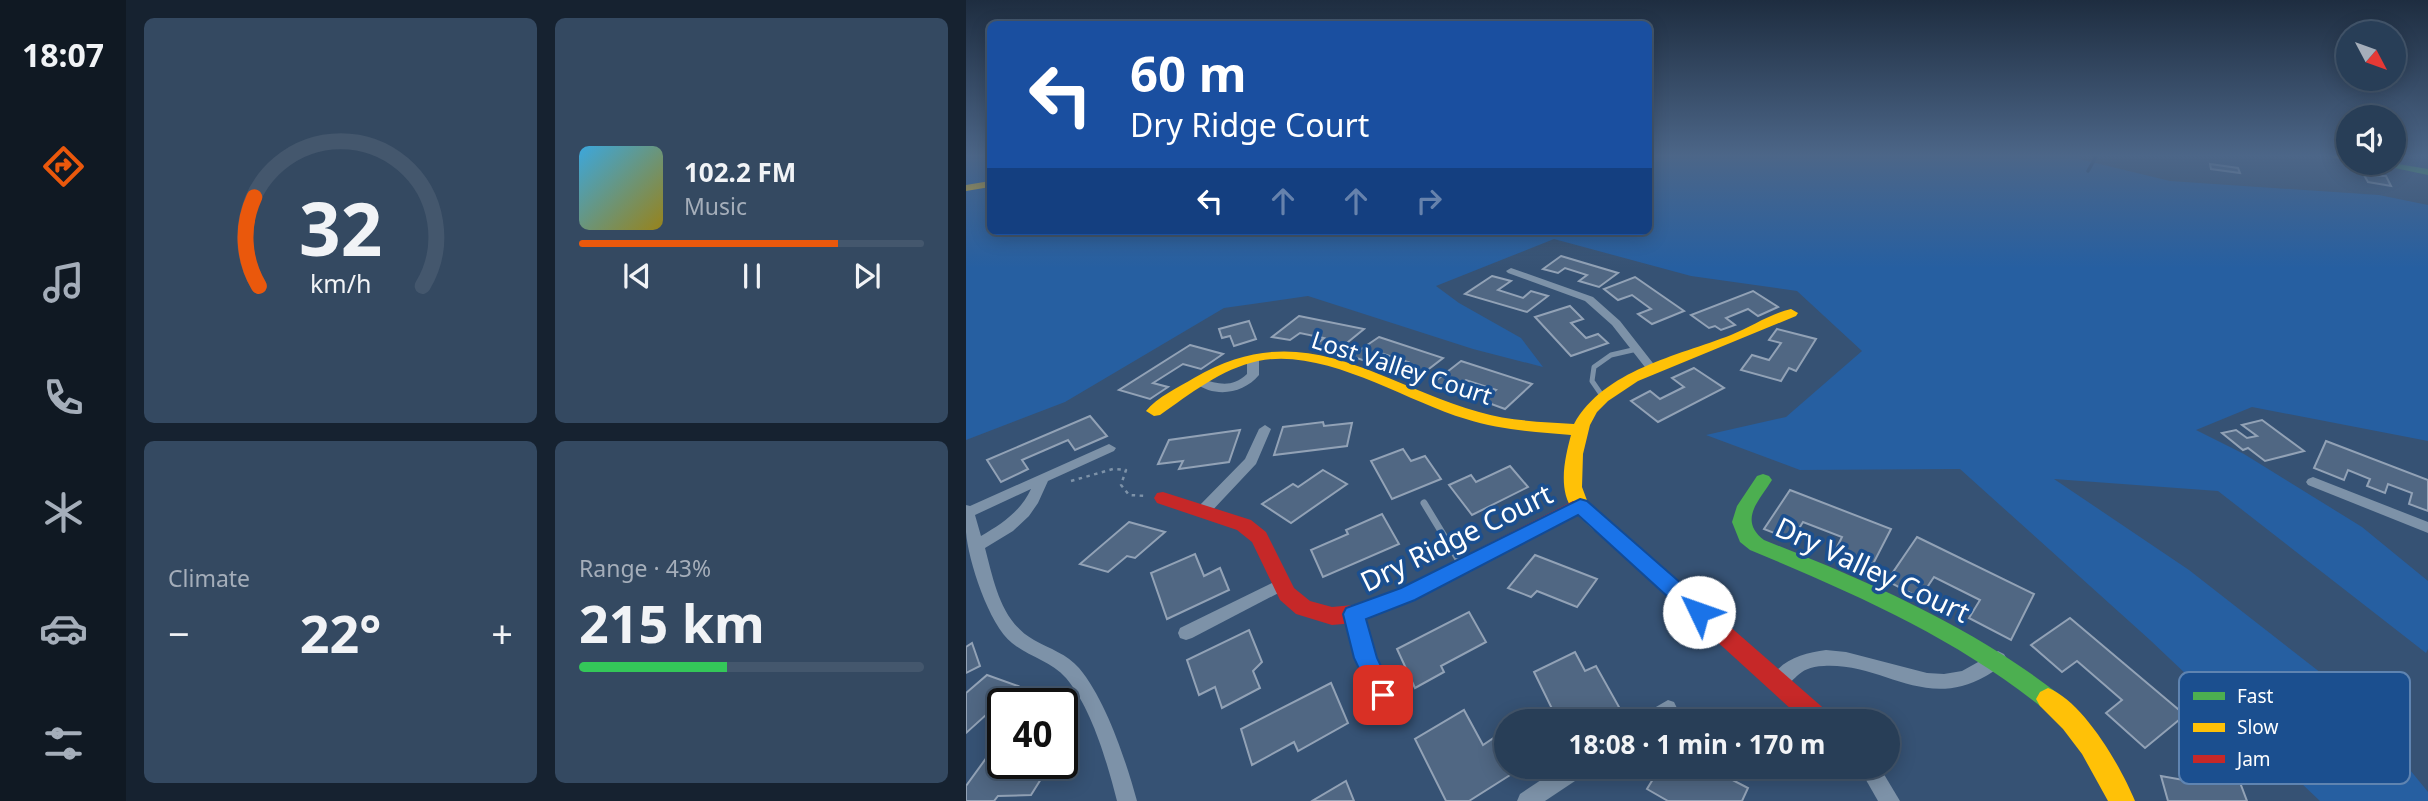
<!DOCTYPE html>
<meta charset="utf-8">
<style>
:root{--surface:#283e57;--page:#344961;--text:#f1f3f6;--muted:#a5aeba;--line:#44576d;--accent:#ea580c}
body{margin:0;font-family:"Noto Sans",sans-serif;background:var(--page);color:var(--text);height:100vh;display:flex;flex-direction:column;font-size:26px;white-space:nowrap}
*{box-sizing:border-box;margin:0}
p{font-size:23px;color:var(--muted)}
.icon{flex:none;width:38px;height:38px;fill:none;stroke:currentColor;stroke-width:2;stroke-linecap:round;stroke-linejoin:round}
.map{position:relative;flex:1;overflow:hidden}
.panel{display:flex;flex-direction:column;gap:18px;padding:18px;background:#162230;width:840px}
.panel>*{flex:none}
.guide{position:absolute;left:21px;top:21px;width:665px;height:214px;border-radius:10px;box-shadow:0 4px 18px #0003,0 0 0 2px var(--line);background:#1a4fa0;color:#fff;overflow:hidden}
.needle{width:46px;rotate:131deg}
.buttons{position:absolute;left:1370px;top:21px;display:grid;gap:14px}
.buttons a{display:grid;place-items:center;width:70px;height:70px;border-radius:50%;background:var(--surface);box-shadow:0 4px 18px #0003,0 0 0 2px var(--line);font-size:35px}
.speed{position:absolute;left:21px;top:688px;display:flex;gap:14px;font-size:35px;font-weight:700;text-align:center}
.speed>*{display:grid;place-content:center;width:91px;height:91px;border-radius:50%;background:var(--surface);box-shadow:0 4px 18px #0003,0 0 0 2px var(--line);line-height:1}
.speed .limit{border:4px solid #111;border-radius:10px;background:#fff;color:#111}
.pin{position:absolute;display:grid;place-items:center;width:60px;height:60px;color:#fff;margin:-30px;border-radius:14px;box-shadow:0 4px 10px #0006}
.me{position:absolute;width:77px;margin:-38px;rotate:312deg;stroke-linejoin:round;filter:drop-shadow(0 0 5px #0008)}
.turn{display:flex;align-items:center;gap:24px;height:147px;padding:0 28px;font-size:32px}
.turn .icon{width:91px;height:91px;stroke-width:2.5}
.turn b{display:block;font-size:49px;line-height:60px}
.lanes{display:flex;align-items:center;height:66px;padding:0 28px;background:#0003;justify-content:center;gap:35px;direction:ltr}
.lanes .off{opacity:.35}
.big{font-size:52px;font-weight:700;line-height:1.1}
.panel .widget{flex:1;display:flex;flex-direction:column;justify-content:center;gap:10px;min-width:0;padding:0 24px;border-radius:10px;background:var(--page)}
.panel .dial{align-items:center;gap:0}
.dial svg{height:182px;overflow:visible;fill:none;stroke:var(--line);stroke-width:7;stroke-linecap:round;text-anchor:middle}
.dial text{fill:var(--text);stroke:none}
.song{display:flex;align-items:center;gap:21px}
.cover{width:84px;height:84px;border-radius:10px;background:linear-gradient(135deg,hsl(200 70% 55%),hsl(50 70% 35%))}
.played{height:7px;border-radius:4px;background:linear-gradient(90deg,var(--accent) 75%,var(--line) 75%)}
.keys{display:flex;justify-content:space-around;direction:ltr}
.heat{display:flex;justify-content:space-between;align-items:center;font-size:38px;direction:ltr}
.charge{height:10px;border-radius:5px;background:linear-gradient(90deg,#34c759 43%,var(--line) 0)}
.panel .tiles{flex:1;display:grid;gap:18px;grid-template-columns:repeat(2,1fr)}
.trip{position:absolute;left:528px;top:709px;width:406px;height:70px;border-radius:35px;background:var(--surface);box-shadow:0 4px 18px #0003,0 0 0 2px var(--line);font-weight:700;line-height:70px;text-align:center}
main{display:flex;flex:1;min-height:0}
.menu{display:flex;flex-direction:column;width:126px;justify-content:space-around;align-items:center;background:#101923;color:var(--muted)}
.menu .icon{width:49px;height:49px}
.menu .selected{color:var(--accent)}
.menu b{font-size:32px;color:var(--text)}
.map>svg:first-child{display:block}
</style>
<main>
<nav class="menu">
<b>18:07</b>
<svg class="icon selected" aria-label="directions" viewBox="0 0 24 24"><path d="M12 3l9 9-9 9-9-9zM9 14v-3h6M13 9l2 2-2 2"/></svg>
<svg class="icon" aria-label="music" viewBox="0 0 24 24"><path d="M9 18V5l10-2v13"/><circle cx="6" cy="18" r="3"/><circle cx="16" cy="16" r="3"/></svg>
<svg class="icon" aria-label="phone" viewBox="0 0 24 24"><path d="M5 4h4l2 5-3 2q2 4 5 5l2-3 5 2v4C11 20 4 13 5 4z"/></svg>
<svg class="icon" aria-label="climate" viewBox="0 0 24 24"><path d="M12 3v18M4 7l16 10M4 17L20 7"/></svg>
<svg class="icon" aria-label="car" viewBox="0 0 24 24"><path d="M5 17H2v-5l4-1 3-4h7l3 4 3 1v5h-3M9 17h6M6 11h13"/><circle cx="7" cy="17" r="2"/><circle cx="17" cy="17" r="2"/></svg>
<svg class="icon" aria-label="filters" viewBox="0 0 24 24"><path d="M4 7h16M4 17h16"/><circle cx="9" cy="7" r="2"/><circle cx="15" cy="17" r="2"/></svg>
</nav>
<section class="panel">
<div class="tiles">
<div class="widget dial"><svg viewBox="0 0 100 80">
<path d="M14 69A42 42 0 1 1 86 69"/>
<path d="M14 69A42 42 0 0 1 12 30" stroke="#ea580c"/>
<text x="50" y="56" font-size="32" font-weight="700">32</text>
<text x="50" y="72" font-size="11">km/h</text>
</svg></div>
<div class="widget">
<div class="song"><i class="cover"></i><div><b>102.2 FM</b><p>Music</p></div></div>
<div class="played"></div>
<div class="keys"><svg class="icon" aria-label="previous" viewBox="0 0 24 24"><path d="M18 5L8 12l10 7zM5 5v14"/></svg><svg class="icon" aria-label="pause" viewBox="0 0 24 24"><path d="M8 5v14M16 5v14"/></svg><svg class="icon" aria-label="next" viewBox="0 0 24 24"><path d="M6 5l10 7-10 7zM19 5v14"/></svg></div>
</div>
<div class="widget"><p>Climate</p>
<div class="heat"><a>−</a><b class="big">22°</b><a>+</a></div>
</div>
<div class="widget"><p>Range · 43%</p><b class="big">215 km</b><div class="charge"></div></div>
</div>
</section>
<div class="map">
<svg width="1462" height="801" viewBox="0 0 1462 801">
<rect width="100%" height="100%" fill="#365274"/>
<path fill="#265fa1" d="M0 155H24V231H682L683 155H1113V159L1204 181 1413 195 1462 205V441L1286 407 1230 430 1278 454 1396 527 1462 581V649L1460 653 1252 491 1088 479 1223 570 1382 694 1462 792V801H1354L1184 640 994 469 834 470 740 435 820 417 896 351 831 291 725 276 588 239 470 286 493 303 555 338 577 367 507 349 342 296 258 308 99 402 0 440Z"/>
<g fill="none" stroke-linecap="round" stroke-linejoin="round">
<path stroke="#153c6e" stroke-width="3.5" d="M1122 171 1131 155"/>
</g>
<g fill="#506783" stroke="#92a2b6" stroke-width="2">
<path d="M1244 164 1272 168 1274 173 1245 169Z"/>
<path d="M1398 175 1420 176 1425 186 1402 182Z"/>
<path d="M595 256 652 273 633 287 613 281 621 275 599 268 592 273 577 269Z"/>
<path d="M526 276 545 281 532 290 557 298 565 291 582 296 561 312 499 294Z"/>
<path d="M669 277 718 311 686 324 672 314 685 309 666 295 652 300 638 289Z"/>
<path d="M787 291 812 307 792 316 782 309 760 318 769 325 755 330 749 326 743 328 725 315Z"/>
<path d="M604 306 617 319 605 323 620 338 632 334 642 343 605 356 569 317Z"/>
<path d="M333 316 398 329 371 351 347 347 358 338 334 333 324 340 306 337Z"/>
<path d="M283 321 290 339 268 346 264 336 256 338 253 329Z"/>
<path d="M811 329 850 339 830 371 823 368 815 381 775 370 786 355 803 360 815 343 803 340Z"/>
<path d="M413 337 477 358 451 378 430 370 442 362 415 353 402 362 385 356Z"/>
<path d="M224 345 257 354 235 369 217 364 187 383 202 387 184 399 153 390Z"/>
<path d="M495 361 566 384 539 409 517 401 530 390 500 380 488 390 467 383Z"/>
<path d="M728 368 758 388 692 422 665 401 684 391 694 399 718 387 706 378Z"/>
<path d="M124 416 141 436 109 450 102 440 56 460 62 469 35 482 21 460Z"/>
<path d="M1296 420 1338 451 1299 461 1282 448 1277 450 1256 433 1270 430 1281 438 1291 436 1276 425Z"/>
<path d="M357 422 358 426 386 423 381 446 308 455 317 427Z"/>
<path d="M274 430 263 462 213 469 217 461 192 464 203 440Z"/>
<path d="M1360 441 1462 480V511L1443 504 1446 493 1422 484 1419 493 1401 486 1404 479 1382 470 1378 480 1348 468Z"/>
<path d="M437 449 445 461 459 456 475 479 426 499 405 461Z"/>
<path d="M544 466 562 487 506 515 483 485 505 475 510 482Z"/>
<path d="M357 470 381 484 325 523 296 504 327 484 332 487Z"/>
<path d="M824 490 925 529 907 564 870 549 876 537 837 522 826 540 798 529Z"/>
<path d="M416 514 433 544 357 577 345 550 382 534 380 530Z"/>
<path d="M163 522 199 532 169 558 161 556 142 572 114 564Z"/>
<path d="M951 537 1068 594 1045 640 1003 618 1014 600 968 577 954 598 921 581Z"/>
<path d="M229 554 238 576 254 568 263 590 201 619 185 573Z"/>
<path d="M569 555 631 579 611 607 571 591 565 597 542 588Z"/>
<path d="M503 612 520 642 475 666 478 672 449 688 431 649Z"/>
<path d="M1104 618 1219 715 1179 748 1140 713 1156 700 1111 661 1096 672 1065 645Z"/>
<path d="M283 630 296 662 287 671 294 688 256 708 249 687 233 695 221 660Z"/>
<path d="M6 643 14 666 0 673V647Z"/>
<path d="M609 652 619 671 630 666 653 707 628 721H592L568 672Z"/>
<path d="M21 675 52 686 0 733V693Z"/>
<path d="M365 683 382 723 332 751 328 742 286 765 275 729Z"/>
<path d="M498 710 517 745 532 735 541 752V766H549L552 770 503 801H480L449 739Z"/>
<path d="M21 757H37V763H85L65 795 32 796 28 801H0V786Z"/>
<path d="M1218 764 1270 772 1281 801H1202L1195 776 1223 781Z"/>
<path d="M695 766H756L753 773 782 788 776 801H702L681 789Z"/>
<path d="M380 781 388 801H346Z"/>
</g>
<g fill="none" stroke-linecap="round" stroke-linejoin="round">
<path stroke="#7d92a8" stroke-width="2.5" stroke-dasharray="3.5 4.5" stroke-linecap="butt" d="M105 481 147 469 160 470 155 485 163 495 180 496"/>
<path stroke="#7d92a8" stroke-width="5" d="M637 397 626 381 628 367 645 355 671 349"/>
<path stroke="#7d92a8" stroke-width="7" d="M458 503 495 564"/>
<path stroke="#7d92a8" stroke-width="9" d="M388 616 400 658 417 694"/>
<g fill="#7d92a8" fill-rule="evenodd">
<path d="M545 268 627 297 654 321 690 367 692 369 690 371H682L646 325 619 301 542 273 540 271Z"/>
<path d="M287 355 293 358V375C277 394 249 398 229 383L235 379C253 384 266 388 281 374V358Z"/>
<path d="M299 425 305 429 290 464 243 514H233L231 510 233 506 279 459 293 429Z"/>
<path d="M143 444 150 448 148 451 82 481 72 503 63 516 47 531 19 548C28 582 35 622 68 640 84 649 101 654 113 668 140 700 160 761 171 801H151C141 762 126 709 100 678 85 661 63 657 46 643 23 625 2 560 0 532 0 523 0 514 0 505L4 506ZM65 489C55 511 36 524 15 536L9 515Z"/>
<path d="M1347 477 1462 522V533L1342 485 1340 482 1342 479Z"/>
<path d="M316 578 322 580 324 584 322 588 226 638 220 640 214 638 212 633 214 628Z"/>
<path d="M860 650 880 652 961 673 978 674 996 671 1032 651 1038 654 1041 659C1037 667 1028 671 1020 676 958 711 918 663 858 666 829 667 831 683 812 690L806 688 803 682C814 659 838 653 860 650Z"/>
<path d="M702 700 708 702 711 708C704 724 689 721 674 721L676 715Z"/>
<path d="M596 766H623L621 773 579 801H551L554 794Z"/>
<path d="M892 766H913L934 801H912Z"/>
</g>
<g fill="#4caf50" fill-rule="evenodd">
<path d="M1405 163H1426L1462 169V175Z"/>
<path d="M797 474 803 476 806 480C793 501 772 520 798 540 901 581 1001 624 1090 692L1094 699 1090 706 1082 710 1074 706C986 636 887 593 784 550L774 542 766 522 771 506 791 476Z"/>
</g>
<g fill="#ffc107" fill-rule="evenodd">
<path d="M1364 155H1382V161L1366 157Z"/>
<path d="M24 181V187L0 191V185Z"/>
<path d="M825 309 832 313 830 316 672 381 642 401 631 412 624 425 617 454 616 487 622 503 659 535 662 540 659 545 652 547 645 545C633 534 618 523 608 511 591 491 599 457 605 435 570 432 534 430 500 419 437 400 358 347 292 361 255 369 224 394 194 415L188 416 180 411C191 397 213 387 228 378 337 314 409 382 513 412 543 421 577 422 608 424 638 370 711 356 765 335 785 327 804 314 825 309Z"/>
<path d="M1082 688C1118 702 1155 767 1169 801H1142L1116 754 1097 729 1074 706 1070 699 1074 692Z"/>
</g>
<g fill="#c62828" fill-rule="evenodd">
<path d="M197 492 285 520 300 532 328 588 344 601 366 607 387 605 435 588 607 501H621L623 506 621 511 449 600 388 623 366 625 330 614 314 600 286 542 271 530 191 503 188 498 191 493Z"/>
<path d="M652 533 659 535 863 713 867 721H838L645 545 642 540 645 535Z"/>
</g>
</g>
<linearGradient id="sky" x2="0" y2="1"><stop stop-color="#1e2d40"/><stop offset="0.58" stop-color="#4c6688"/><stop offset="1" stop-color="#4c6688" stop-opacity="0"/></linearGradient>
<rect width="1462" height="268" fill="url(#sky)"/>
<path fill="#1a73e8" stroke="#114b97" stroke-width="2" d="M614 499 621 501 740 605 743 612 740 618 733 620 725 618 612 515 449 600 400 619 411 658 429 695 425 702 417 705 409 702 388 658 377 614 380 608 435 588Z"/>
<g text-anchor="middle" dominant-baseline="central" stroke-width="7" stroke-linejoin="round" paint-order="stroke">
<g font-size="24" fill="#fff" stroke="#1b4f8f">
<text transform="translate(436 367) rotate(18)">Lost Valley Court</text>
</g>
<g font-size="28" fill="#fff" stroke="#1b4f8f">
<text transform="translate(490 537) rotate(-26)">Dry Ridge Court</text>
<text transform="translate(907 569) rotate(25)">Dry Valley Court</text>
</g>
</g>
<rect x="1213" y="672" width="231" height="112" rx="10" fill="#1b4f8f" stroke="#5f84b1" stroke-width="2"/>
<rect x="1227" y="692" width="32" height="8" fill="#4caf50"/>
<rect x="1227" y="723" width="32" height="9" fill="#ffc107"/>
<rect x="1227" y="755" width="32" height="8" fill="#c62828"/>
<g font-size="19" fill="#fff">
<text x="1271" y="703">Fast</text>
<text x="1271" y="734">Slow</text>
<text x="1271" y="766">Jam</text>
</g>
</svg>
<div class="buttons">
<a><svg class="needle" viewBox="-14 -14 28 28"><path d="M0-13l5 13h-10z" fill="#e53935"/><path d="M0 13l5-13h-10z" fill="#a5aeba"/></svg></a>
<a><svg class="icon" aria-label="sound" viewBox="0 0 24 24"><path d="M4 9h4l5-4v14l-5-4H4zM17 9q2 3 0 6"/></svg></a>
</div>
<div class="speed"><div class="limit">40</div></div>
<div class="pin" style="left:417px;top:695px;background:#d93025"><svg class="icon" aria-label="arrive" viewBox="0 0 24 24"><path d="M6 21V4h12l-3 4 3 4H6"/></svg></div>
<svg class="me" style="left:733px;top:612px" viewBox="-20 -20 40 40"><circle r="19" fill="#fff"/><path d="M0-13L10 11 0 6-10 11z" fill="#1a73e8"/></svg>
<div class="trip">18:08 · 1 min · 170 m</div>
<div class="guide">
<div class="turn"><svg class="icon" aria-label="left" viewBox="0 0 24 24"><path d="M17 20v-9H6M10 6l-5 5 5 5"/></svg><div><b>60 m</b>Dry Ridge Court</div></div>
<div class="lanes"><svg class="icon" aria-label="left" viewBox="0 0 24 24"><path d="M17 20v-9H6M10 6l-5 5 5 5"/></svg><svg class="icon off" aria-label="ahead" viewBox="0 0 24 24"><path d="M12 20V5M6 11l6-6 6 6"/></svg><svg class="icon off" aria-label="ahead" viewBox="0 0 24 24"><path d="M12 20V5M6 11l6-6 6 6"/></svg><svg class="icon off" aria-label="right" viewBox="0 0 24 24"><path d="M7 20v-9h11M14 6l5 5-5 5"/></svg></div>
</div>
</div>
</main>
